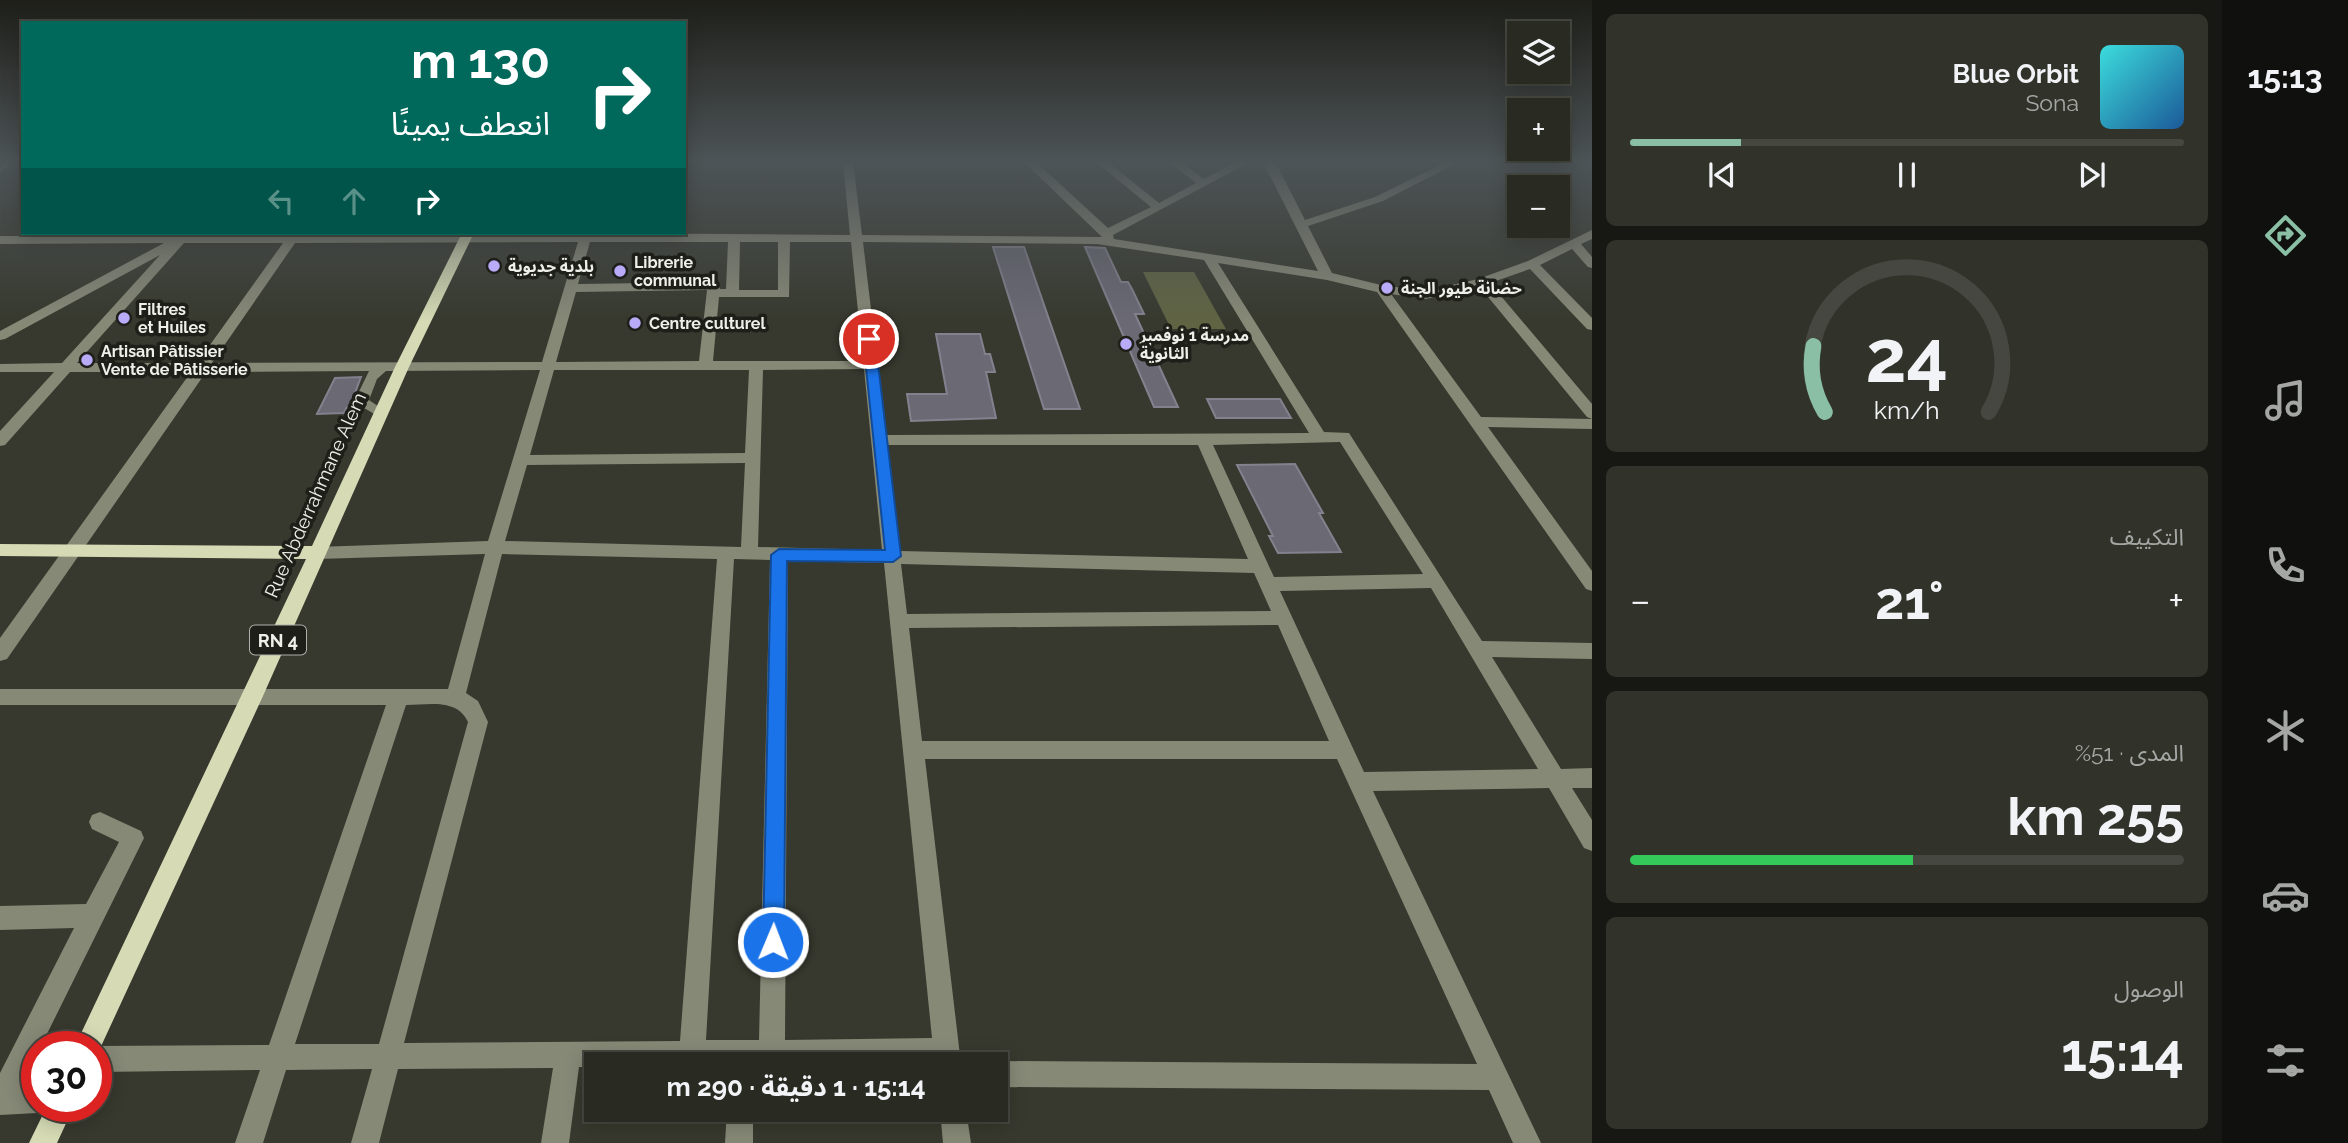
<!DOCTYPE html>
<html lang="ar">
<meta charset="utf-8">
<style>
:root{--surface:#292b22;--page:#31332a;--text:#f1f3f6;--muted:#a5a7a5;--line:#454740;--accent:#8abfa5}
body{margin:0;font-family:Raleway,"Noto Sans Arabic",sans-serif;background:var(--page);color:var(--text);direction:rtl;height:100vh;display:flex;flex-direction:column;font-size:26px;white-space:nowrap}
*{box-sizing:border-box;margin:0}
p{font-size:23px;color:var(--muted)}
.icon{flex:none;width:38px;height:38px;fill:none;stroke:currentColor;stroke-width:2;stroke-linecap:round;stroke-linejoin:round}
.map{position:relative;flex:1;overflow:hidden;direction:ltr}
.sheet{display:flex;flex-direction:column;gap:14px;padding:14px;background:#171813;width:630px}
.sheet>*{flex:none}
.top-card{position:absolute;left:21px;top:21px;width:665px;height:214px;border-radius:0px;box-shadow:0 4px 18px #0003,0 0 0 2px var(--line);direction:rtl;background:#00695c;color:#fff;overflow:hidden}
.controls{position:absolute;left:1507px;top:21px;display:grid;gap:14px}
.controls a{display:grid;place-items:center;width:63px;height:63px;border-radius:0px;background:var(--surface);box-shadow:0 4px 18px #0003,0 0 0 2px var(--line);font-size:35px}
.speed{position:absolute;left:21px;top:1031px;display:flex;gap:14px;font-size:35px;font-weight:700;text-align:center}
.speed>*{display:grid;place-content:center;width:91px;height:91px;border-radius:50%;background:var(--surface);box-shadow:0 4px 18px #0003,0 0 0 2px var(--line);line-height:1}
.speed .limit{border:10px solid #d22;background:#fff;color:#111}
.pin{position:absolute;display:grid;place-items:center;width:60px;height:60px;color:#fff;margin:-30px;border:4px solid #fff;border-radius:50%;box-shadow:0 2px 7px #0007}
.me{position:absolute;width:77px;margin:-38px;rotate:1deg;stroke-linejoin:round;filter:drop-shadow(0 0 5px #0008)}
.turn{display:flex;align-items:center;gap:24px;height:147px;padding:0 21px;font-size:32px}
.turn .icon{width:91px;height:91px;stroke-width:2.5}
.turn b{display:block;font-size:49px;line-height:60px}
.lanes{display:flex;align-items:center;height:66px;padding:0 21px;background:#0003;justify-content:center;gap:35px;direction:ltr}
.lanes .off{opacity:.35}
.big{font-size:52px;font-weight:700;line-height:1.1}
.sheet .tile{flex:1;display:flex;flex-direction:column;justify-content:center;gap:10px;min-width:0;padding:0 24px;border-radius:10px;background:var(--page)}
.sheet .dial{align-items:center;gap:0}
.dial svg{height:182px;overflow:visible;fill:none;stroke:var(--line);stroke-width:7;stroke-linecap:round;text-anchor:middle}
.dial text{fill:var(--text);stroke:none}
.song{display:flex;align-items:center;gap:21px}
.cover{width:84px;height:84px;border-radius:10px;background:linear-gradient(135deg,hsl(180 70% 55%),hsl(210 70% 35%))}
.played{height:7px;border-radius:4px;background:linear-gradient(90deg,var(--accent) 20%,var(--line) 20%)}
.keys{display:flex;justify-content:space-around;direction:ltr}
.heat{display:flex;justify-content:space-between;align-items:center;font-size:38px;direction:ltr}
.charge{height:10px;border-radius:5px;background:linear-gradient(90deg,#34c759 51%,var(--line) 0)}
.trip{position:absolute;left:584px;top:1052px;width:424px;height:70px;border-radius:0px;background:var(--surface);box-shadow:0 4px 18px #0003,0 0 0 2px var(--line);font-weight:700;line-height:70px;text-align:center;direction:rtl}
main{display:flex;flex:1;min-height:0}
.tab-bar{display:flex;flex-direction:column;width:126px;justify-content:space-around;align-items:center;background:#10110e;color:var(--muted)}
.tab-bar .icon{width:49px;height:49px}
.tab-bar .current{color:var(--accent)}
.tab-bar b{font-size:32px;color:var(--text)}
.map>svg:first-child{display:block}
</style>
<main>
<nav class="tab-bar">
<b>15:13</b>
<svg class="icon current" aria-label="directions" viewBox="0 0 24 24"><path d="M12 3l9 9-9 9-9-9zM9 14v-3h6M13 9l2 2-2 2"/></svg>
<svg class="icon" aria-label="music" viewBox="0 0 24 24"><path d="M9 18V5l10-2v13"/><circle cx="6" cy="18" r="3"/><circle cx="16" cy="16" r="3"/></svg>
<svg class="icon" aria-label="phone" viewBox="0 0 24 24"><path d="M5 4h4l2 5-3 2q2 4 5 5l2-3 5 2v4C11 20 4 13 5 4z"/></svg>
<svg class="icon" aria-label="climate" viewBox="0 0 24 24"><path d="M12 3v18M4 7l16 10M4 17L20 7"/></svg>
<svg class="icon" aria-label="car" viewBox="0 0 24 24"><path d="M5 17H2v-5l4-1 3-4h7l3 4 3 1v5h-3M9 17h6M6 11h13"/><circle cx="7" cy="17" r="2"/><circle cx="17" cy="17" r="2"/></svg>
<svg class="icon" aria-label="filters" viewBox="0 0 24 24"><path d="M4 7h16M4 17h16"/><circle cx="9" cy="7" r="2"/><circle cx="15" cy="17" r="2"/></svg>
</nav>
<section class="sheet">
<div class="tile">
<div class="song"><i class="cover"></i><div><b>Blue Orbit</b><p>Sona</p></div></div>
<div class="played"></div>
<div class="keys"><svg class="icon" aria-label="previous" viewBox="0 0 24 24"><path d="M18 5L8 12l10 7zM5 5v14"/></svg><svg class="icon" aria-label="pause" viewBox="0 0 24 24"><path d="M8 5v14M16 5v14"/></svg><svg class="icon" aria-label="next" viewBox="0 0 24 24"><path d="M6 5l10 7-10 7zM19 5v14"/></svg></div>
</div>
<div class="tile dial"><svg viewBox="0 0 100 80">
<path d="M14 69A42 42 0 1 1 86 69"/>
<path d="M14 69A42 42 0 0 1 9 40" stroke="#8abfa5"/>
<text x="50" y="56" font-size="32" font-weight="700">24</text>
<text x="50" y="72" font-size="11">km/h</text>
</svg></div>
<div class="tile"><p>التكييف</p>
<div class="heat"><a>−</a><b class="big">21°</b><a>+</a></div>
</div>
<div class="tile"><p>المدى · 51%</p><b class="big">255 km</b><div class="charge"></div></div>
<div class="tile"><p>الوصول</p><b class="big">15:14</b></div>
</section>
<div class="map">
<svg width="1592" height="1143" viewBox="0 0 1592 1143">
<rect width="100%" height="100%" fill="#37392e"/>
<path fill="#606443" d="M1143 272H1194L1226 329H1171Z"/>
<g fill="#6a6974" stroke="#83818e" stroke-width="2">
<path d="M993 247H1024L1080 409H1044Z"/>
<path d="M1085 247 1105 248 1121 282H1128L1132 289 1144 314H1135L1178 407H1154Z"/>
<path d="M936 334H980L985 354H990L995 372H986L996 418 911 421 907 394H947Z"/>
<path d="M361 377 352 401 358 407H347L344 413 317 414 335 378Z"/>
<path d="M1207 399H1280L1291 418H1216Z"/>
<path d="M1295 464 1323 513H1319L1341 552 1278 553 1269 536H1273L1237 465Z"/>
</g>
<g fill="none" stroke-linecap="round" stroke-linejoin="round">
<g fill="#878977" fill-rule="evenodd">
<path d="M2 162H14L0 172Z"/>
<path d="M843 162H853L862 235 1102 237 1024 162H1036L1108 228 1151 207 1096 162H1108L1159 203 1196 183 1169 162H1181L1204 179 1236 162H1250L1113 235 1114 239 1318 271 1263 162H1274L1279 169 1305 220 1375 197 1446 162H1459L1383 201 1308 226 1332 273 1381 285 1426 291 1478 279 1528 261 1592 230V239L1581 244 1592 257V268L1588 267 1572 249 1540 265 1592 318V330L1587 329 1530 269 1490 283 1592 404V419L1587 417 1479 286 1426 299 1391 294 1481 417 1592 419V429L1488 427 1592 571V591L1586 589 1377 292 1327 280 1218 263 1324 432 1349 433 1482 641 1592 643V659L1492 657 1561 769 1592 768V788H1572L1592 820V851L1584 848 1549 788 1373 791 1541 1143H1513L1489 1090 996 1087V1064H989L996 1061 1477 1064 1337 759H925L961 1064H597V1067H579L569 1143H541L553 1068 398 1069 379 1143H351L372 1069 286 1070 263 1143H235L260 1070 96 1072V1046L269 1045 386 705H0V689H448L485 554 317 559 311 558 308 553 311 548 317 547 488 541 540 370 386 371 377 379 369 400 388 413 381 418 354 402 369 371 206 372 7 659 0 661V638L191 372H70L5 445 0 446V431L54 372H0V364L62 363 160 255 5 339 0 340V331L164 243 0 244V236H178L181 233H189L190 236H288L290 233H302L300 236 581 235V233L850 235ZM578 242 542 362 212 363 295 243ZM590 242H728L726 289H720L718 283 714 282 578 284ZM740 242H778V290H739ZM790 242H851L863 361H713L719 297H789ZM863 242 1097 244 1204 260 1309 433 886 435ZM184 243H283L197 363H77ZM707 290 699 361 556 362 576 292ZM864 369 882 550 758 547 763 370ZM554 370H749L745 453 530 455ZM1340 442 1423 574 1274 577 1213 445ZM887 445H1198L1248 559 900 551ZM745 463 741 547 505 541 527 465ZM502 554 717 559 680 1041 404 1043 488 722 478 701 466 693ZM734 559 770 560 759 1040H706ZM788 561 884 563 932 1038 785 1040ZM901 564 1254 573 1271 611 907 614ZM1431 588 1538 769 1364 772 1280 591ZM1278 625 1329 741H922L909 628ZM406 705C428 705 457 698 468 722L379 1044H295Z"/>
<path d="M100 812 141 831 144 838 41 1046H37V1055L21 1088 37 1087V1106H48L46 1109 37 1113 0 1115V1073L74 928 0 930V906L86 904 119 842 92 829 89 822 92 815Z"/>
<path d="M727 1110H753V1143H725Z"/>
<path d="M940 1110H966L971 1143H943Z"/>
</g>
<g fill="#d6dbb5" fill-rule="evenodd">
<path d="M462 233H474L409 367 263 696 97 1055 96 1046H75L306 559 0 556V544L312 546 395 367Z"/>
<path d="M47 1106H74L57 1143H29Z"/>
</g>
</g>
<linearGradient id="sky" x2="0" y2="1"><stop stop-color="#1e1f19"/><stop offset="0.5" stop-color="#4d5457"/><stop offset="1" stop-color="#4d5457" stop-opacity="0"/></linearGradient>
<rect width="1592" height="322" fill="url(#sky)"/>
<path fill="#1a73e8" stroke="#114b97" stroke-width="2" d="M869 336 875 339 901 556 893 562 787 561 784 942 781 950 773 953 766 950 763 942 771 555 779 549 885 550 863 339Z"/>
<g fill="#b9abf7" stroke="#1f1f1a" stroke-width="2.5">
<circle cx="494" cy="266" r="7"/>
<circle cx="620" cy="271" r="7"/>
<circle cx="1387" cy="288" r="7"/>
<circle cx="124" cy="318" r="7"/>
<circle cx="635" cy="323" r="7"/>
<circle cx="1126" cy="344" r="7"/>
<circle cx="87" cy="360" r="7"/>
</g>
<g text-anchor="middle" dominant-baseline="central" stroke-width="7" stroke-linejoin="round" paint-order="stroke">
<g font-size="16" font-weight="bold" fill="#eeefe8" stroke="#1f1f1a" text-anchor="start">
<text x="634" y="262">Librerie<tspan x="634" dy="18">communal</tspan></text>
<text x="508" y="266">بلدية جديوية</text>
<text x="1401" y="288">حضانة طيور الجنة</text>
<text x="138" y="309">Filtres<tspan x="138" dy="18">et Huiles</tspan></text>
<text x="649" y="323">Centre culturel</text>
<text x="1140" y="335">مدرسة 1 نوفمبر<tspan x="1140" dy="18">الثانوية</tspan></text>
<text x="101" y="351">Artisan Pâtissier<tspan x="101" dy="18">Vente de Pâtisserie</tspan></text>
</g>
<rect fill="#1f1f1a" stroke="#b0b1aa" stroke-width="2" x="250" y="625.5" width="56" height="29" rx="5"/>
<g font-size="18" font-weight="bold" fill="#eeefe8">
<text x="278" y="640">RN 4</text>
</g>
<g font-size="19" fill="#eeefe8" stroke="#1f1f1a">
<text transform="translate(315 495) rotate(-66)">Rue Abderrahmane Alem</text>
</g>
</g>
</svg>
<div class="controls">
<a><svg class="icon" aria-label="layers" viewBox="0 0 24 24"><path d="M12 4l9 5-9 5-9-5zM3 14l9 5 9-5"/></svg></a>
<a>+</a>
<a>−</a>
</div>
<div class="speed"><div class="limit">30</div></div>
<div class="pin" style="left:869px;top:339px;background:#d93025"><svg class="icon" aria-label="arrive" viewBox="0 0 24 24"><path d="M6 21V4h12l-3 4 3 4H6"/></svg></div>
<svg class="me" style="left:773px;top:942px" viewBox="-20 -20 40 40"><circle r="17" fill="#1a73e8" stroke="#fff" stroke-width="3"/><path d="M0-11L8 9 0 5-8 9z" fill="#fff"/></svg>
<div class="trip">15:14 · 1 دقيقة · 290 m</div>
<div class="top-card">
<div class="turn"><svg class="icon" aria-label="right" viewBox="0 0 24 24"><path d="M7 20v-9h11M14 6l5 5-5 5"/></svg><div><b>130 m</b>انعطف يمينًا</div></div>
<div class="lanes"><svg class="icon off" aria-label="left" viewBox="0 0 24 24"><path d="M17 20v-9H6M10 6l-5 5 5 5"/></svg><svg class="icon off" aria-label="ahead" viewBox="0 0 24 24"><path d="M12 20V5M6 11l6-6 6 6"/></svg><svg class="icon" aria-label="right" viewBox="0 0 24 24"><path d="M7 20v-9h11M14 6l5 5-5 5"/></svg></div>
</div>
</div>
</main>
